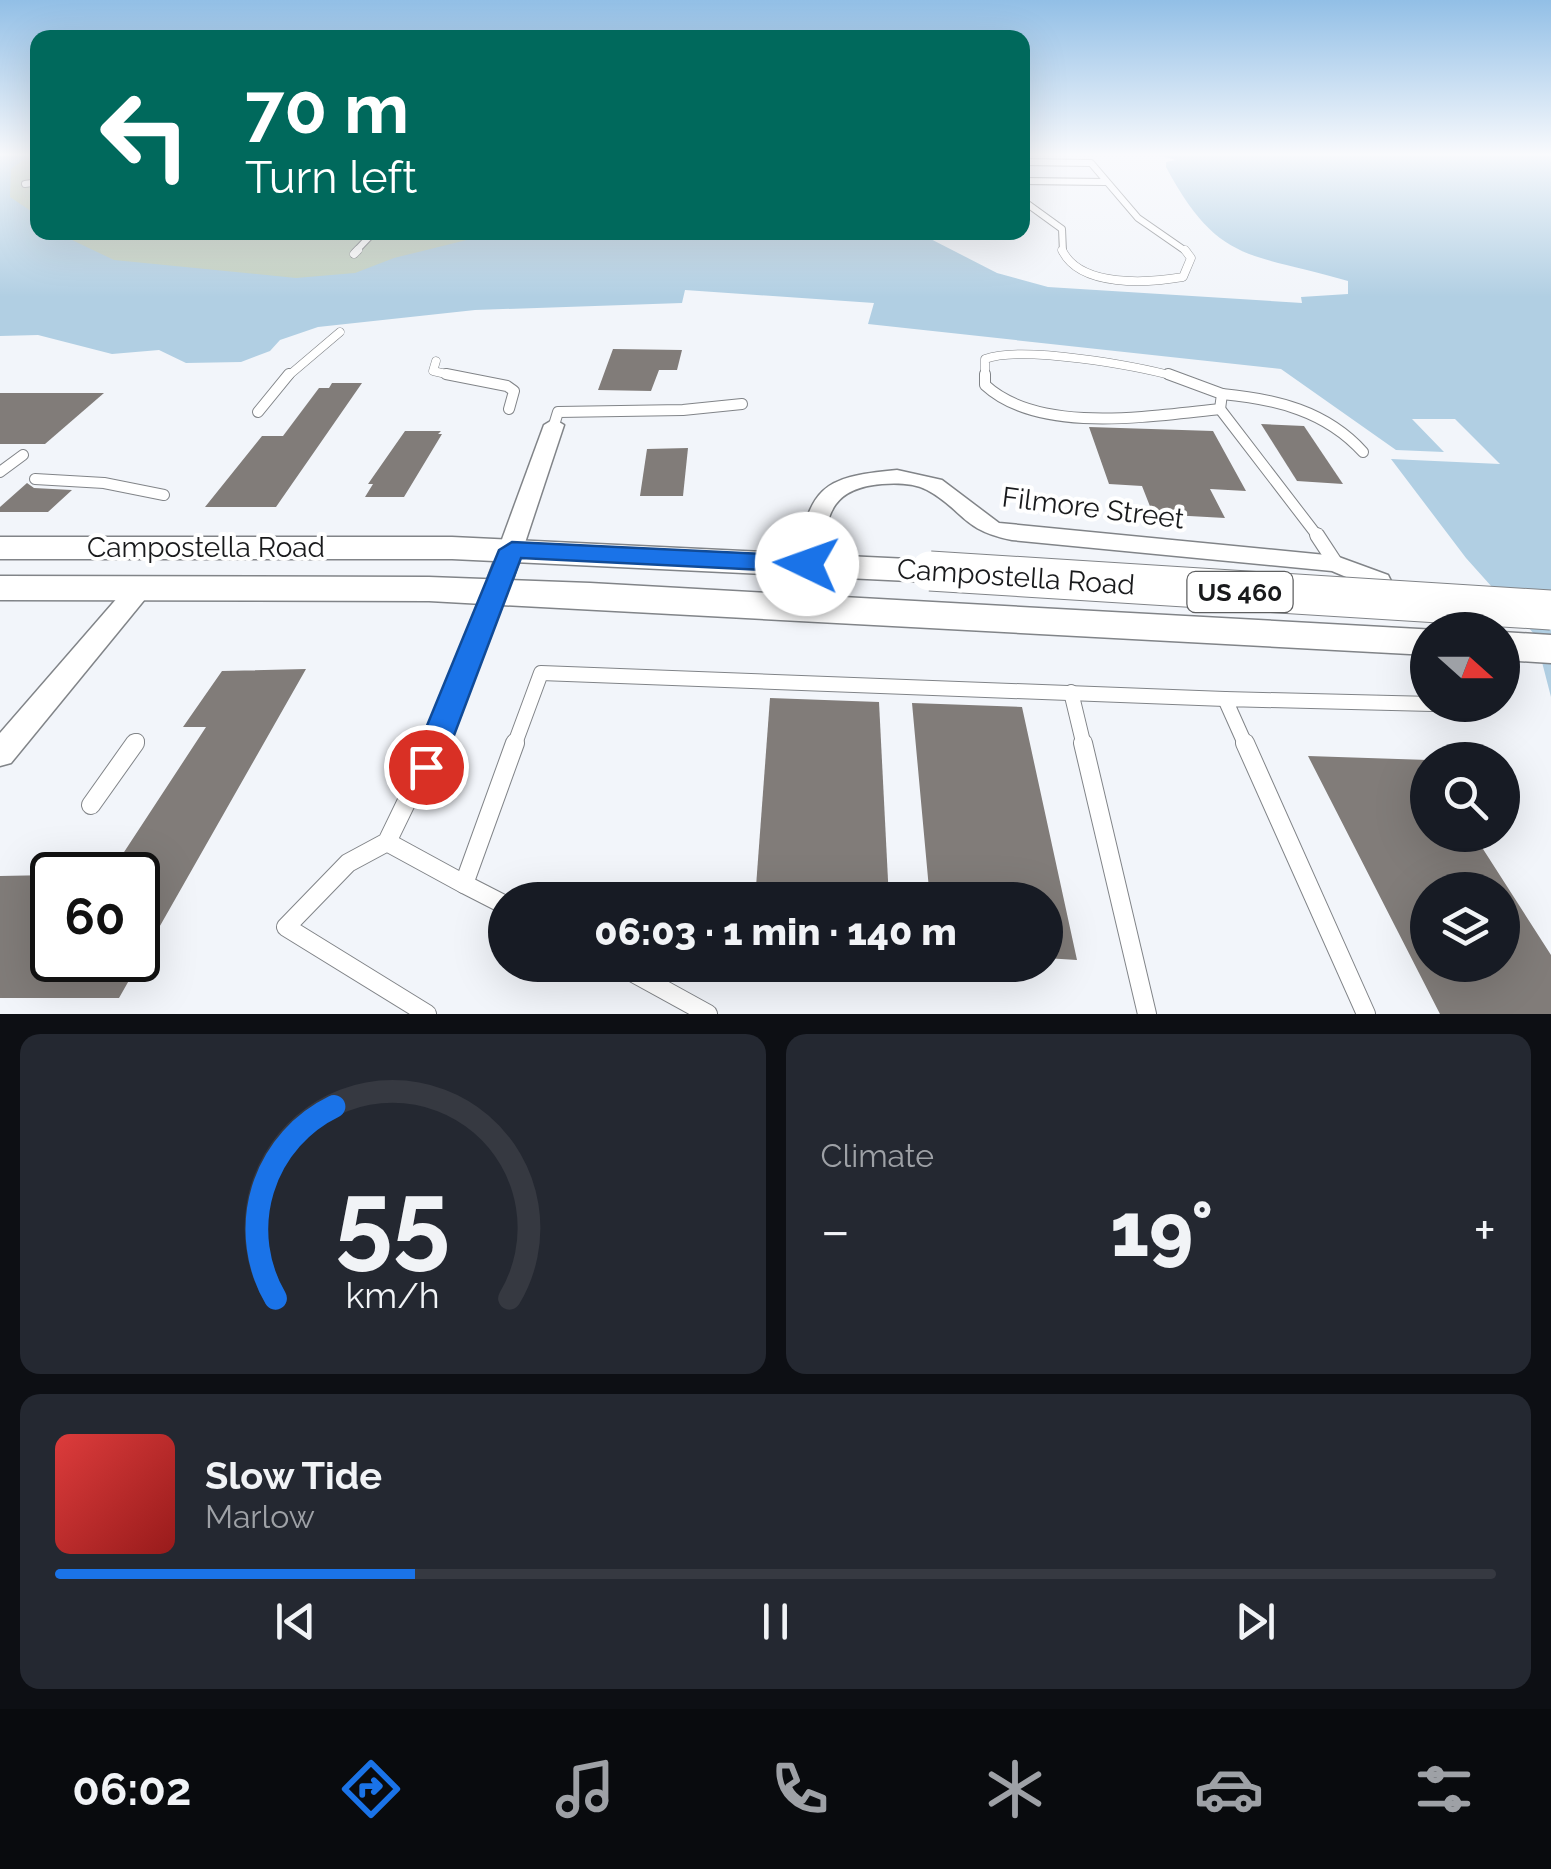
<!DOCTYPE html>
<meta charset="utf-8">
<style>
:root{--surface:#171b24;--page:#242831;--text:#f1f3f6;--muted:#9ea1a6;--line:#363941;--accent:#1a73e8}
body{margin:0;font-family:Raleway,sans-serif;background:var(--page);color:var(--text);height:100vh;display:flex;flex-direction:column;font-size:38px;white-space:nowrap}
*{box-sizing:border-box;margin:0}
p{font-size:32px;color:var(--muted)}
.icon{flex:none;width:55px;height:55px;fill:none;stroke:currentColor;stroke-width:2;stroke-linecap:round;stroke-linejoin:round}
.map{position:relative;height:1014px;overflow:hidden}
.panel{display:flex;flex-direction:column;gap:20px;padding:20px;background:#0d0f14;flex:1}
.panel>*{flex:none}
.top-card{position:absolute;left:30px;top:30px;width:1000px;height:210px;border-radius:20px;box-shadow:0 10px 40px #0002;background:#00695c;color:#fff;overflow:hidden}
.needle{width:65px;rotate:111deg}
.buttons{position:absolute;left:1410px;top:612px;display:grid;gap:20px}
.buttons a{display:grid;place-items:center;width:110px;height:110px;border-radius:50%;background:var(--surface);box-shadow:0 10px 40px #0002;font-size:50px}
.speed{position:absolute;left:30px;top:852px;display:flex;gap:20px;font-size:50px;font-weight:700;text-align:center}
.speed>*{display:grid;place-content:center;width:130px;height:130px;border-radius:50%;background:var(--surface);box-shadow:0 10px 40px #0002;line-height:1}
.speed .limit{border:5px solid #111;border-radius:15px;background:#fff;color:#111}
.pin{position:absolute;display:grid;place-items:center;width:85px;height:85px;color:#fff;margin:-42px;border:5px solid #fff;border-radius:50%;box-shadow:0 2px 10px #0007}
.me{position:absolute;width:110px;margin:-55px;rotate:273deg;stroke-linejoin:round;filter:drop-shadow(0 0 8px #0008)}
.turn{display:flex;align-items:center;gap:35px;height:210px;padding:0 50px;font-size:45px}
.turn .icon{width:130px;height:130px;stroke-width:2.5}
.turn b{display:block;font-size:70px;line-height:85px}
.big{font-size:75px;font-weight:800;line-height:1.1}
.panel .card{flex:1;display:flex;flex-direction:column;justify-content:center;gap:15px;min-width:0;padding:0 35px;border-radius:20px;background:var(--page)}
.panel .dial{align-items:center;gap:0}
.dial svg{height:260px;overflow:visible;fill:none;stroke:var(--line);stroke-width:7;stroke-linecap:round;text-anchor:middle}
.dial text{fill:var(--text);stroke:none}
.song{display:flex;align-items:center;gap:30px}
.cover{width:120px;height:120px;border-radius:15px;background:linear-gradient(135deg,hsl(0 70% 55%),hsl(0 70% 35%))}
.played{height:10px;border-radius:5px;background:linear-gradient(90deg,var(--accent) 25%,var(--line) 25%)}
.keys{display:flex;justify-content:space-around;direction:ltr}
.heat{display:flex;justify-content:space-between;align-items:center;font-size:55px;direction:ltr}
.panel .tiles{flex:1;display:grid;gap:20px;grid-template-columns:1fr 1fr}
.card:last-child{grid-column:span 2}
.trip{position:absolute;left:488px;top:882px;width:575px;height:100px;border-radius:50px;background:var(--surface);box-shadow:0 10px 40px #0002;font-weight:800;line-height:100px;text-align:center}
.tabs{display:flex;height:160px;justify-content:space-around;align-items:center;background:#090b0e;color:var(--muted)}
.tabs .icon{width:70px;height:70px}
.tabs .selected{color:var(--accent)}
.tabs b{font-size:45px;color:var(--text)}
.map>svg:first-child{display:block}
</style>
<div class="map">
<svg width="1551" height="1014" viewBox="0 0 1551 1014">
<rect width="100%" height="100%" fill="#f2f5fa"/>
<path fill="#c3d1c2" d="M15 155H37L38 232H848L320 289 136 271 12 232 0 170Z"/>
<path fill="#b1cfe3" d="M0 155H30L11 169 10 197 37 215 38 232 73 233 72 240 114 260 296 278 355 273 394 258 495 233 917 232 997 273 1048 287 1302 303 1301 297 1348 294V281C1251 252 1219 266 1166 167V162L1176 160 1157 155H1551V697L1535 635 1466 558 1391 459 1500 464 1455 419H1412L1444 452 1396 450 1281 369 868 324 874 303 685 290 682 303 475 310 318 327 280 340 270 351 241 362 186 363 159 350 112 354 38 335 0 336Z"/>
<g fill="#817c79" fill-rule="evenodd">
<path d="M613 349 682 350 677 370H659L651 391 598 390Z"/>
<path d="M332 383H362L276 507H205L262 436H283L319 388H329Z"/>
<path d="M0 393H104L45 444H0Z"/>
<path d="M1261 424 1304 426 1343 484 1297 481Z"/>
<path d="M1089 427 1213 431 1246 491 1210 489 1225 518 1153 514 1142 486 1109 484Z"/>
<path d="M405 431H441L438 434H442L404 497H365L373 484H368Z"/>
<path d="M688 448 683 496H640L647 449Z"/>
<path d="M27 483 34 488 72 490 48 512H0V507Z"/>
<path d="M306 669 119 998H0V876L52 875V960H138V875H109L206 727H183L222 671Z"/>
<path d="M770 698 879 702 889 900H755Z"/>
<path d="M912 703 1022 707 1077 960 1045 958V900H930Z"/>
<path d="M1308 756 1428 760V835H1474L1551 955V1014H1440ZM1428 890H1502V965H1428Z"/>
</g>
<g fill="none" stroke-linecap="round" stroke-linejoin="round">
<defs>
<g id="service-far4">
<path d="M1022 162 1091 163 1138 218 1187 252"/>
<path d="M1022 181 1105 182"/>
<path d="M25 184 38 182"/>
<path d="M1022 200 1062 229 1063 252"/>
<path d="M355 252 374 232"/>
</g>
<g id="service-far3">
<path d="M1062 250C1080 288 1148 283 1183 277L1191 258 1185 250"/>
<path d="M354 254 358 250"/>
<path d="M436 361 433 371 459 377"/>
<path d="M287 377 340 332"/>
<path d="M985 377V359C1022 345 1137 366 1177 377"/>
</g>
<g id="service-far2">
<path d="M446 374 507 386 514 391 509 409"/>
<path d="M985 374V385C1039 435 1151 416 1220 409"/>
<path d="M1168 374 1222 394 1220 409"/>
<path d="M1222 394C1276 399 1326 411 1363 452"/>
<path d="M1220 409 1319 538"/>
<path d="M258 412 289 374"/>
<path d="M554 425 558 412 683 410 742 404"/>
<path d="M0 472 23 455"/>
<path d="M35 479 104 483 164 495"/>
</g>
<g id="service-far1">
<path d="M1317 535 1336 564"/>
<path d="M1071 692 1084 746"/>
<path d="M134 746 137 741"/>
<path d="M434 746 495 594"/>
<path d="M514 746 541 673 1225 699"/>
<path d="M1246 746 1225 699 1473 705"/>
</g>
<g id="service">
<path d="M1083 743 1147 1014"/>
<path d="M1245 743 1366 1014"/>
<path d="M91 805 135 743"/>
<path d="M387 842 464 884 515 743"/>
<path d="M464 884 505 905"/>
<path d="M619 965 708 1014"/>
<path d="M427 1014 286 927 348 863 387 842 435 743"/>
</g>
<g id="minor">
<path d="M554 419 564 425 509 591 505 597H487L483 591 544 425Z"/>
<path d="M897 470 942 480 999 523 1336 556 1388 575 1391 581 1388 587H1370L1332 571 1012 540C961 530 964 510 927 490 914 483 896 483 882 484 827 489 828 517 819 564L807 572 798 569 795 564C811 488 819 477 897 470Z"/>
<path d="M141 579 150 581 154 587 150 593 11 763 0 766V733L132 581Z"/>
</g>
<g id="primary">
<path d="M0 537H452L930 560 943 563 948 571 943 579 930 582 452 559H0Z"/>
<path d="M0 576 429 577 590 583 1437 630H1428V655L429 601 0 600Z"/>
<path d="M1502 632 1551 635V663L1502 660Z"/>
</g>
</defs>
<use href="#service-far4" stroke="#818488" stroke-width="8"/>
<use href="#service-far3" stroke="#818488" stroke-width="9"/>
<use href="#service-far2" stroke="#818488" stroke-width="12"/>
<use href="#service-far1" stroke="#818488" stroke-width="16"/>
<use href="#service" stroke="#818488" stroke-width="20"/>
<use href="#minor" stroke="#818488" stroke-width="3"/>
<use href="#primary" stroke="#818488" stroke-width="3"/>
<use href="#service-far4" stroke="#fff" stroke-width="6"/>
<use href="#service-far3" stroke="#fff" stroke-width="8"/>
<use href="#service-far2" stroke="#fff" stroke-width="10"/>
<use href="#service-far1" stroke="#fff" stroke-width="14"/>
<use href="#service" stroke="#fff" stroke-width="18"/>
<use href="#minor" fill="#fff" fill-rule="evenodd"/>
<use href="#primary" fill="#fff" fill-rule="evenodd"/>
<defs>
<path id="primary-bridge" d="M930 571 1551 610"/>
</defs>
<use href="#primary-bridge" stroke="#818488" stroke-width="41" stroke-linecap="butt"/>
<use href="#primary-bridge" stroke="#fff" stroke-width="39"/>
</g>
<linearGradient id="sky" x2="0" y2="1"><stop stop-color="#92bfe6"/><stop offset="0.52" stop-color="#f9fafd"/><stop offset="1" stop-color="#f9fafd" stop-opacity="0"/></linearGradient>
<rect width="1551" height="297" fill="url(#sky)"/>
<path fill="#1a73e8" stroke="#114b97" stroke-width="2.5" d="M512 542 807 556 819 564 807 572 521 558 442 767 437 776 426 780 415 776 410 767 499 550Z"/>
<g text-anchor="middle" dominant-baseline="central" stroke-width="8" stroke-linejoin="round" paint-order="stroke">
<rect fill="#fff" stroke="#5e5f60" stroke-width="2.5" x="1187.5" y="572" width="105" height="40" rx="8"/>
<g font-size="25" font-weight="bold" fill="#191a1c">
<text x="1240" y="592">US 460</text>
</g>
<g font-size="28" fill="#191a1c" stroke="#fff">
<text transform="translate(1093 508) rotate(7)">Filmore Street</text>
<text x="206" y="547">Campostella Road</text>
<text transform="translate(1016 577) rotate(4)">Campostella Road</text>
</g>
</g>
</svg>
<div class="buttons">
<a><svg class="needle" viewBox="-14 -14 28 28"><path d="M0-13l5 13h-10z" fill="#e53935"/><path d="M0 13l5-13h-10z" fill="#9ea1a6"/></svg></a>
<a><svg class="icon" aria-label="search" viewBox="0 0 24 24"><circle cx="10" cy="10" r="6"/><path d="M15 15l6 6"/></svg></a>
<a><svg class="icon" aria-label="layers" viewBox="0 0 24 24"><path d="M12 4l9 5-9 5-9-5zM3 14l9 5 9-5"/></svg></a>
</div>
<div class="speed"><div class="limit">60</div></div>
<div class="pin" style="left:426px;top:767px;background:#d93025"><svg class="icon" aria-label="arrive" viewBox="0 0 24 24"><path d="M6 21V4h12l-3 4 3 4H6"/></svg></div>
<svg class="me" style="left:807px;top:564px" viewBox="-20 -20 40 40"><circle r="19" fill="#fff"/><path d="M0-13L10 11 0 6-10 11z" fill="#1a73e8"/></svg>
<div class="trip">06:03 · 1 min · 140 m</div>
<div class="top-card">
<div class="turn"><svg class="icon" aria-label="left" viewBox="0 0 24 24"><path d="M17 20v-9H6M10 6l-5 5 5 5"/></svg><div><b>70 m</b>Turn left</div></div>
</div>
</div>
<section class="panel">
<div class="tiles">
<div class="card dial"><svg viewBox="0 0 100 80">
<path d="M14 69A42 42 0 1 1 86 69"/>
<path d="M14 69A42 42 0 0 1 32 10" stroke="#1a73e8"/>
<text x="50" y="56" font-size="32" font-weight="700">55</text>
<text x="50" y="72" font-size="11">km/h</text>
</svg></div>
<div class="card"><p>Climate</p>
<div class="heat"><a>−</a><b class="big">19°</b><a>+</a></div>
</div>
<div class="card">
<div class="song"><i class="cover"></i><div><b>Slow Tide</b><p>Marlow</p></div></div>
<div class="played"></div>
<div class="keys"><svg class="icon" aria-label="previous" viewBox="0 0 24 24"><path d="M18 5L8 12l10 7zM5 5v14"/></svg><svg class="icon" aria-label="pause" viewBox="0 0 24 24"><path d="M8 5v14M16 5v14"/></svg><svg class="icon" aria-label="next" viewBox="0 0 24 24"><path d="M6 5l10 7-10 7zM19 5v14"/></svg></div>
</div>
</div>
</section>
<nav class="tabs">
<b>06:02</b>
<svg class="icon selected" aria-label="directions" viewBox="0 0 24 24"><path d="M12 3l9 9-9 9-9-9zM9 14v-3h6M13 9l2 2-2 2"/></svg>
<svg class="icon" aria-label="music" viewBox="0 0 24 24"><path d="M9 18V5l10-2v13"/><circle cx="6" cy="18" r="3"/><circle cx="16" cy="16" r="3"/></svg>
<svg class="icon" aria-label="phone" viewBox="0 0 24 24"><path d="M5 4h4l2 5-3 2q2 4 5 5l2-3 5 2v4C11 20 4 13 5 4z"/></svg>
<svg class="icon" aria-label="climate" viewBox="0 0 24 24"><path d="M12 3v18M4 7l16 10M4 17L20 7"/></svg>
<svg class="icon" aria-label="car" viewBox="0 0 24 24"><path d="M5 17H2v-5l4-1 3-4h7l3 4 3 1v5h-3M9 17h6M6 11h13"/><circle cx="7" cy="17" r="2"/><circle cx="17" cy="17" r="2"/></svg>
<svg class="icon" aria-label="filters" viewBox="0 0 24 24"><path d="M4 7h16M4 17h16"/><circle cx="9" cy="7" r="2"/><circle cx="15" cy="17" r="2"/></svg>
</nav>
